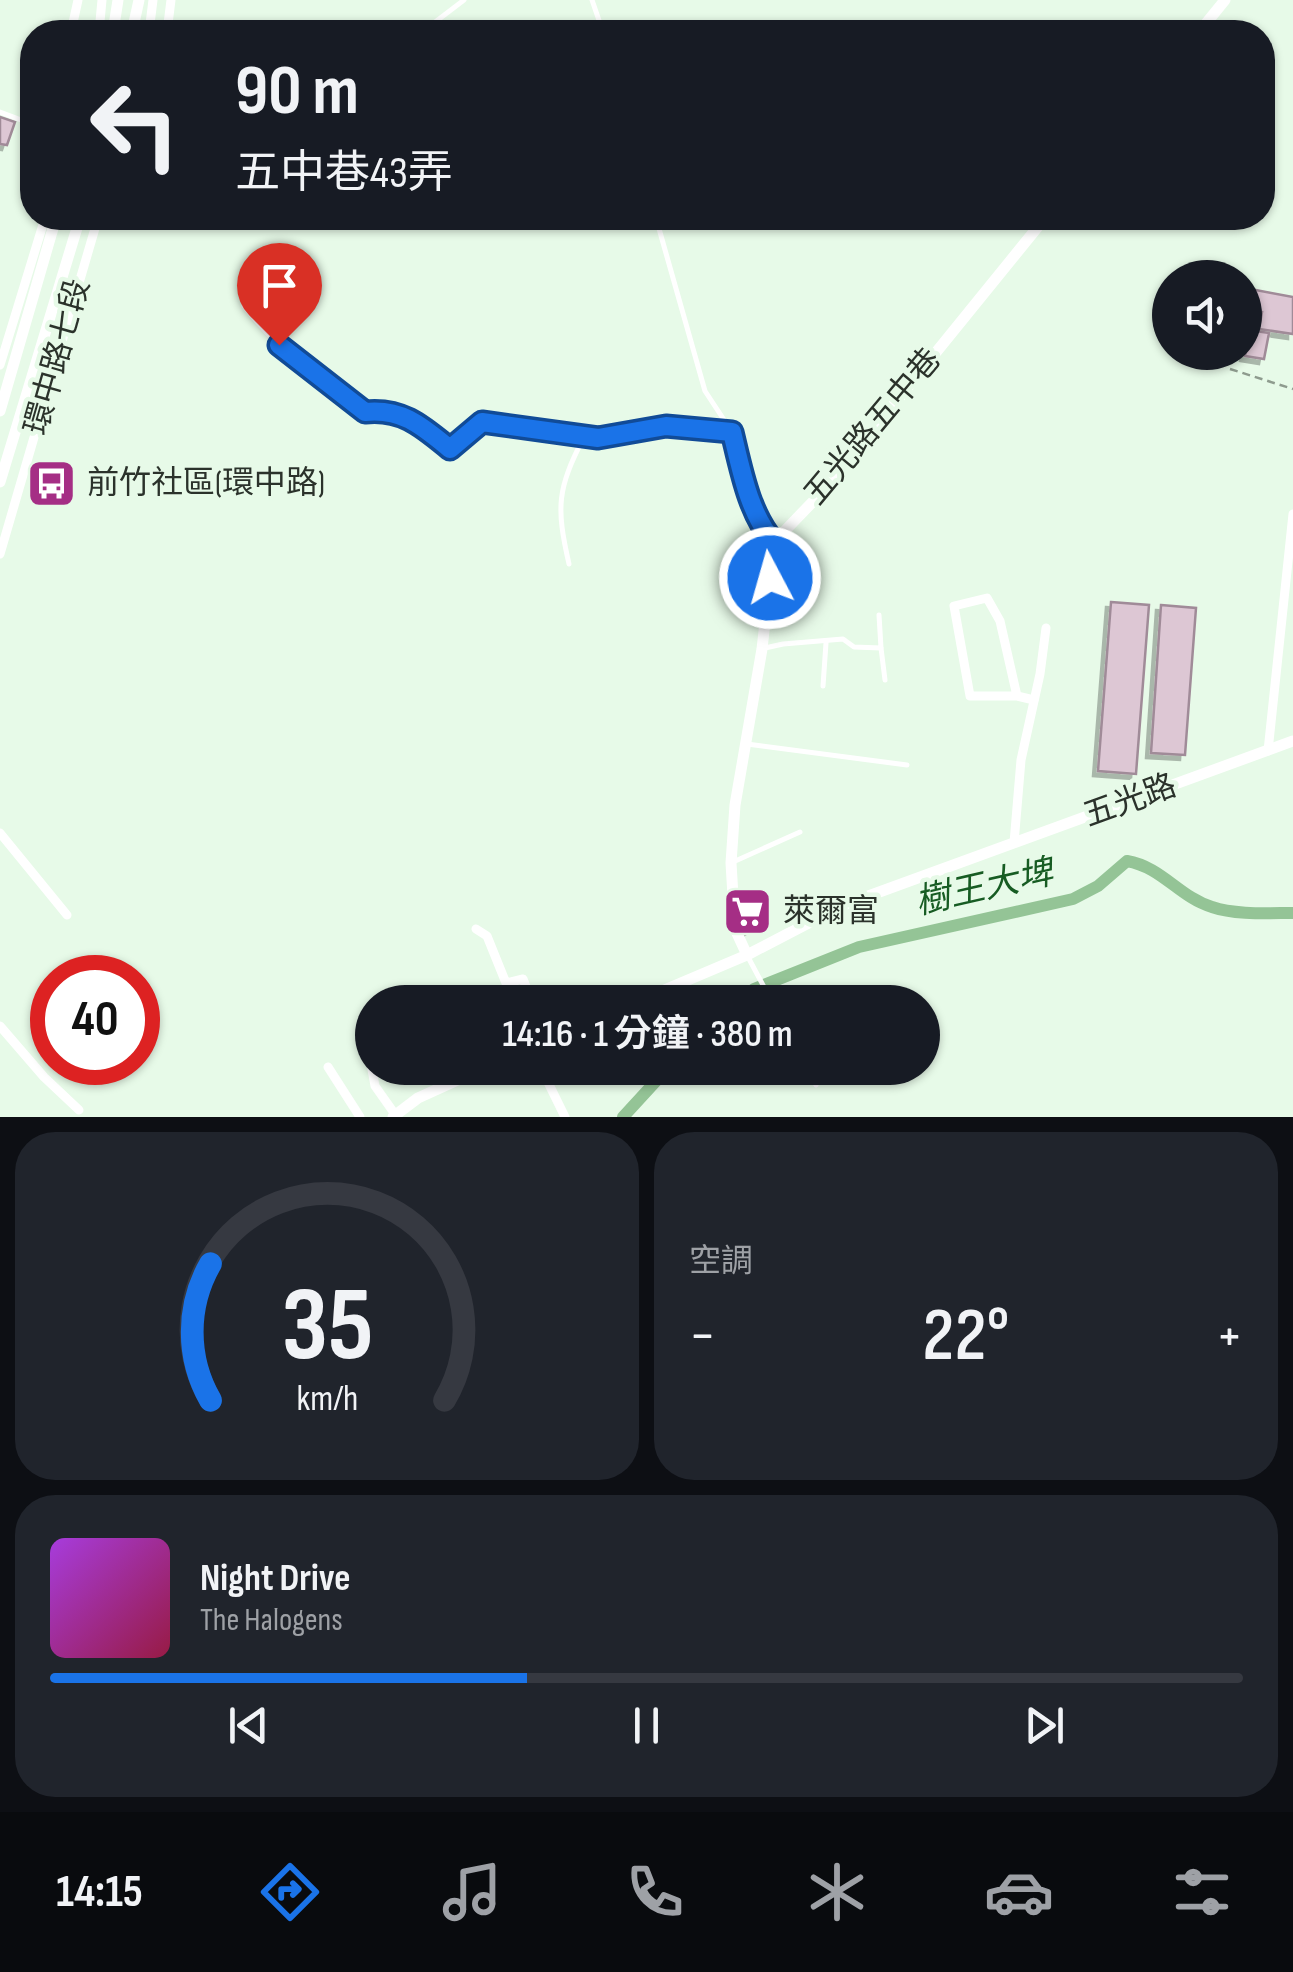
<!DOCTYPE html>
<html lang="zh-TW">
<meta charset="utf-8">
<style>
:root{--surface:#171b24;--page:#20242c;--text:#f1f3f6;--muted:#9ea1a6;--line:#363941;--accent:#1a73e8}
body{margin:0;font-family:"Sofia Sans Condensed","Noto Sans TC",sans-serif;background:var(--page);color:var(--text);height:100vh;display:flex;flex-direction:column;font-size:38px;white-space:nowrap}
*{box-sizing:border-box;margin:0}
p{font-size:32px;color:var(--muted)}
.icon{flex:none;width:55px;height:55px;fill:none;stroke:currentColor;stroke-width:2;stroke-linecap:round;stroke-linejoin:round}
.map{position:relative;height:1117px;overflow:hidden}
.sheet{display:flex;flex-direction:column;gap:15px;padding:15px;background:#0d0f14;flex:1}
.sheet>*{flex:none}
.top-card{position:absolute;left:20px;top:20px;width:1255px;height:210px;border-radius:40px;box-shadow:0 2px 8px #0004;background:#171b24;color:var(--text);overflow:hidden}
.buttons{position:absolute;left:1152px;top:260px;display:grid;gap:20px}
.buttons a{display:grid;place-items:center;width:110px;height:110px;border-radius:50%;background:var(--surface);box-shadow:0 2px 8px #0004;font-size:50px}
.speed{position:absolute;left:30px;top:955px;display:flex;gap:20px;font-size:50px;font-weight:700;text-align:center}
.speed>*{display:grid;place-content:center;width:130px;height:130px;border-radius:50%;background:var(--surface);box-shadow:0 2px 8px #0004;line-height:1}
.speed .limit{border:15px solid #d22;background:#fff;color:#111}
.pin{position:absolute;display:grid;place-items:center;width:85px;height:85px;color:#fff;margin:-102px -42px;border-radius:50% 50% 50% 0;rotate:-45deg;box-shadow:0 0 10px #0007}
.pin .icon{rotate:45deg}
.me{position:absolute;width:110px;margin:-55px;rotate:354deg;stroke-linejoin:round;filter:drop-shadow(0 0 8px #0008)}
.turn{display:flex;align-items:center;gap:35px;height:210px;padding:0 50px;font-size:45px}
.turn .icon{width:130px;height:130px;stroke-width:2.5}
.turn b{display:block;font-size:70px;line-height:85px}
.big{font-size:75px;font-weight:600;line-height:1.1}
.sheet .widget{flex:1;display:flex;flex-direction:column;justify-content:center;gap:15px;min-width:0;padding:0 35px;border-radius:40px;background:var(--page)}
.sheet .dial{align-items:center;gap:0}
.dial svg{height:260px;overflow:visible;fill:none;stroke:var(--line);stroke-width:7;stroke-linecap:round;text-anchor:middle}
.dial text{fill:var(--text);stroke:none}
.song{display:flex;align-items:center;gap:30px}
.cover{width:120px;height:120px;border-radius:15px;background:linear-gradient(135deg,hsl(280 70% 55%),hsl(340 70% 35%))}
.played{height:10px;border-radius:5px;background:linear-gradient(90deg,var(--accent) 40%,var(--line) 40%)}
.keys{display:flex;justify-content:space-around;direction:ltr}
.heat{display:flex;justify-content:space-between;align-items:center;font-size:55px;direction:ltr}
.sheet .tiles{flex:1;display:grid;gap:15px;grid-template-columns:1fr 1fr}
.widget:last-child{grid-column:span 2}
.trip{position:absolute;left:355px;top:985px;width:585px;height:100px;border-radius:50px;background:var(--surface);box-shadow:0 2px 8px #0004;font-weight:600;line-height:100px;text-align:center}
.tabs{display:flex;height:160px;justify-content:space-around;align-items:center;background:#090b0e;color:var(--muted)}
.tabs .icon{width:70px;height:70px}
.tabs .on{color:var(--accent)}
.tabs b{font-size:45px;color:var(--text)}
.map>svg:first-child{display:block}
</style>
<div class="map">
<svg width="1293" height="1117" viewBox="0 0 1293 1117">
<defs>
<filter id="shadow"><feDropShadow dx="-5" dy="5" stdDeviation="0" flood-color="#0004"/></filter>
</defs>
<rect width="100%" height="100%" fill="#e7fae8"/>
<g fill="none" stroke-linecap="round" stroke-linejoin="round">
<g stroke="#94c496" stroke-width="12">
<path d="M739 1002 754 989 859 947 1073 899 1098 886 1127 861C1162 867 1179 897 1212 907 1235 915 1269 913 1293 913"/>
<path d="M623 1117 668 1068"/>
</g>
</g>
<g fill="#ddc7d4" stroke="#a08b98" stroke-width="2.5" filter="url(#shadow)">
<path d="M0 117 15 122 7 145 0 144Z"/>
<path d="M1245 288 1293 297V334L1259 329 1262 312 1245 309Z"/>
<path d="M1249 330 1269 333 1264 359 1245 356Z"/>
<path d="M1111 602 1149 605 1136 774 1098 771Z"/>
<path d="M1161 605 1196 608 1185 755 1151 753Z"/>
<path d="M753 897 764 921 748 931 739 929 736 904Z"/>
</g>
<g fill="none" stroke-linecap="round" stroke-linejoin="round">
<path stroke="#8e9b8e" stroke-width="2.5" stroke-dasharray="8 5" stroke-linecap="butt" d="M1230 369 1293 389"/>
<g stroke="#fff" stroke-width="5">
<path d="M592 0 603 32"/>
<path d="M422 32 464 0"/>
<path d="M0 112 32 124"/>
<path d="M656 218 705 391 732 432 744 481 765 533 772 540"/>
<path d="M244 306C277 349 320 381 365 412 402 408 422 426 450 449L482 422 598 438 666 426 732 432"/>
<path d="M569 564C556 507 557 489 584 437"/>
<path d="M765 648 783 644 843 639 854 647 881 648 879 615"/>
<path d="M881 648 885 680"/>
<path d="M823 686 826 643"/>
<path d="M747 744 907 765"/>
<path d="M733 862 800 832"/>
<path d="M748 957 772 1002"/>
<path d="M807 1068 816 1085"/>
</g>
<g stroke="#fff" stroke-width="9">
<path d="M71 32 78 0"/>
<path d="M99 32 102 0"/>
<path d="M149 32 153 0"/>
<path d="M167 32 171 0"/>
<path d="M0 365 45 218"/>
<path d="M0 554 98 218"/>
<path d="M1017 696H970L954 606 987 598 1000 621 1017 696 1034 700"/>
<path d="M1268 751 1293 514"/>
<path d="M0 833 67 915"/>
<path d="M1014 843 1021 760 1040 674 1046 628"/>
<path d="M476 929 487 936 506 983 523 979 532 1002"/>
<path d="M0 1026 44 1077 79 1110"/>
<path d="M372 1044 363 1050 370 1059 375 1086 397 1117"/>
<path d="M328 1067 360 1117"/>
<path d="M541 1068 565 1117"/>
</g>
<g stroke="#fff" stroke-width="11">
<path d="M113 32 118 0"/>
<path d="M132 32 139 0"/>
<path d="M1199 32 1225 0"/>
<path d="M0 411 56 218"/>
<path d="M0 482 80 218"/>
<path d="M747 955 735 929 731 863 735 805 762 649 774 542 826 488 1045 218"/>
<path d="M636 1002 747 955 841 906 1293 741"/>
<path d="M393 1117 418 1098 484 1068"/>
</g>
</g>
<g fill="none" stroke-linecap="round" stroke-linejoin="round">
<defs>
<path id="route" d="M279 345 365 412C402 408 422 426 450 449L482 422 598 438 666 426 732 432C741 469 749 514 774 542L770 578"/>
</defs>
<use href="#route" stroke="#114b97" stroke-width="25"/>
<use href="#route" stroke="#1a73e8" stroke-width="18"/>
</g>
<defs>
<symbol id="bus-square" viewBox="-11 -11 22 22"><rect x="-9" y="-9" width="18" height="18" rx="4" fill="#a52e85" stroke="#e7fae8"/><path d="M-5-6H5V4H4V6H2V4H-2V6H-4V4H-5ZM-3.5-4V0h7V-4ZM-3.5 1.2v1.5H-2V1.2ZM2 1.2v1.5H3.5V1.2Z" fill="#fff"/></symbol>
<symbol id="supermarket-square" viewBox="-11 -11 22 22"><rect x="-9" y="-9" width="18" height="18" rx="4" fill="#a52e85" stroke="#e7fae8"/><path d="M-6-5.5h2.5l.6 2H6L4.5 2H-2.5L-4.4-4H-6ZM-1.5 3.2a1.3 1.3 0 1 0 .1 0ZM3 3.2a1.3 1.3 0 1 0 .1 0Z" fill="#fff"/></symbol>
</defs>
<g fill-rule="evenodd">
<use href="#bus-square" x="24" y="456" width="55" height="55"/>
<use href="#supermarket-square" x="720" y="884" width="55" height="55"/>
</g>
<g text-anchor="middle" dominant-baseline="central" stroke-width="9" stroke-linejoin="round" paint-order="stroke">
<g font-size="32" fill="#2b322b" stroke="#e7fae8">
<text transform="translate(58 357) rotate(-74)">環中路七段</text>
<text transform="translate(873 427) rotate(-50)">五光路五中巷</text>
<text transform="translate(1130 801) rotate(-20)">五光路</text>
</g>
<g font-size="32" fill="#2b322b" stroke="#e7fae8" text-anchor="start">
<text x="87" y="483">前竹社區(環中路)</text>
<text x="783" y="911">萊爾富</text>
</g>
<g font-size="35" font-style="italic" fill="#175c23" stroke="#e7fae8">
<text transform="translate(984 888) rotate(-13)">樹王大埤</text>
</g>
</g>
</svg>
<div class="buttons">
<a><svg class="icon" aria-label="sound" viewBox="0 0 24 24"><path d="M4 9h4l5-4v14l-5-4H4zM17 9q2 3 0 6"/></svg></a>
</div>
<div class="speed"><div class="limit">40</div></div>
<div class="pin" style="left:279px;top:345px;background:#d93025"><svg class="icon" aria-label="arrive" viewBox="0 0 24 24"><path d="M6 21V4h12l-3 4 3 4H6"/></svg></div>
<svg class="me" style="left:770px;top:578px" viewBox="-20 -20 40 40"><circle r="17" fill="#1a73e8" stroke="#fff" stroke-width="3"/><path d="M0-11L8 9 0 5-8 9z" fill="#fff"/></svg>
<div class="trip">14:16 · 1 分鐘 · 380 m</div>
<div class="top-card">
<div class="turn"><svg class="icon" aria-label="left" viewBox="0 0 24 24"><path d="M17 20v-9H6M10 6l-5 5 5 5"/></svg><div><b>90 m</b>五中巷43弄</div></div>
</div>
</div>
<section class="sheet">
<div class="tiles">
<div class="widget dial"><svg viewBox="0 0 100 80">
<path d="M14 69A42 42 0 1 1 86 69"/>
<path d="M14 69A42 42 0 0 1 14 27" stroke="#1a73e8"/>
<text x="50" y="56" font-size="32" font-weight="700">35</text>
<text x="50" y="72" font-size="11">km/h</text>
</svg></div>
<div class="widget"><p>空調</p>
<div class="heat"><a>−</a><b class="big">22°</b><a>+</a></div>
</div>
<div class="widget">
<div class="song"><i class="cover"></i><div><b>Night Drive</b><p>The Halogens</p></div></div>
<div class="played"></div>
<div class="keys"><svg class="icon" aria-label="previous" viewBox="0 0 24 24"><path d="M18 5L8 12l10 7zM5 5v14"/></svg><svg class="icon" aria-label="pause" viewBox="0 0 24 24"><path d="M8 5v14M16 5v14"/></svg><svg class="icon" aria-label="next" viewBox="0 0 24 24"><path d="M6 5l10 7-10 7zM19 5v14"/></svg></div>
</div>
</div>
</section>
<nav class="tabs">
<b>14:15</b>
<svg class="icon on" aria-label="directions" viewBox="0 0 24 24"><path d="M12 3l9 9-9 9-9-9zM9 14v-3h6M13 9l2 2-2 2"/></svg>
<svg class="icon" aria-label="music" viewBox="0 0 24 24"><path d="M9 18V5l10-2v13"/><circle cx="6" cy="18" r="3"/><circle cx="16" cy="16" r="3"/></svg>
<svg class="icon" aria-label="phone" viewBox="0 0 24 24"><path d="M5 4h4l2 5-3 2q2 4 5 5l2-3 5 2v4C11 20 4 13 5 4z"/></svg>
<svg class="icon" aria-label="climate" viewBox="0 0 24 24"><path d="M12 3v18M4 7l16 10M4 17L20 7"/></svg>
<svg class="icon" aria-label="car" viewBox="0 0 24 24"><path d="M5 17H2v-5l4-1 3-4h7l3 4 3 1v5h-3M9 17h6M6 11h13"/><circle cx="7" cy="17" r="2"/><circle cx="17" cy="17" r="2"/></svg>
<svg class="icon" aria-label="filters" viewBox="0 0 24 24"><path d="M4 7h16M4 17h16"/><circle cx="9" cy="7" r="2"/><circle cx="15" cy="17" r="2"/></svg>
</nav>
